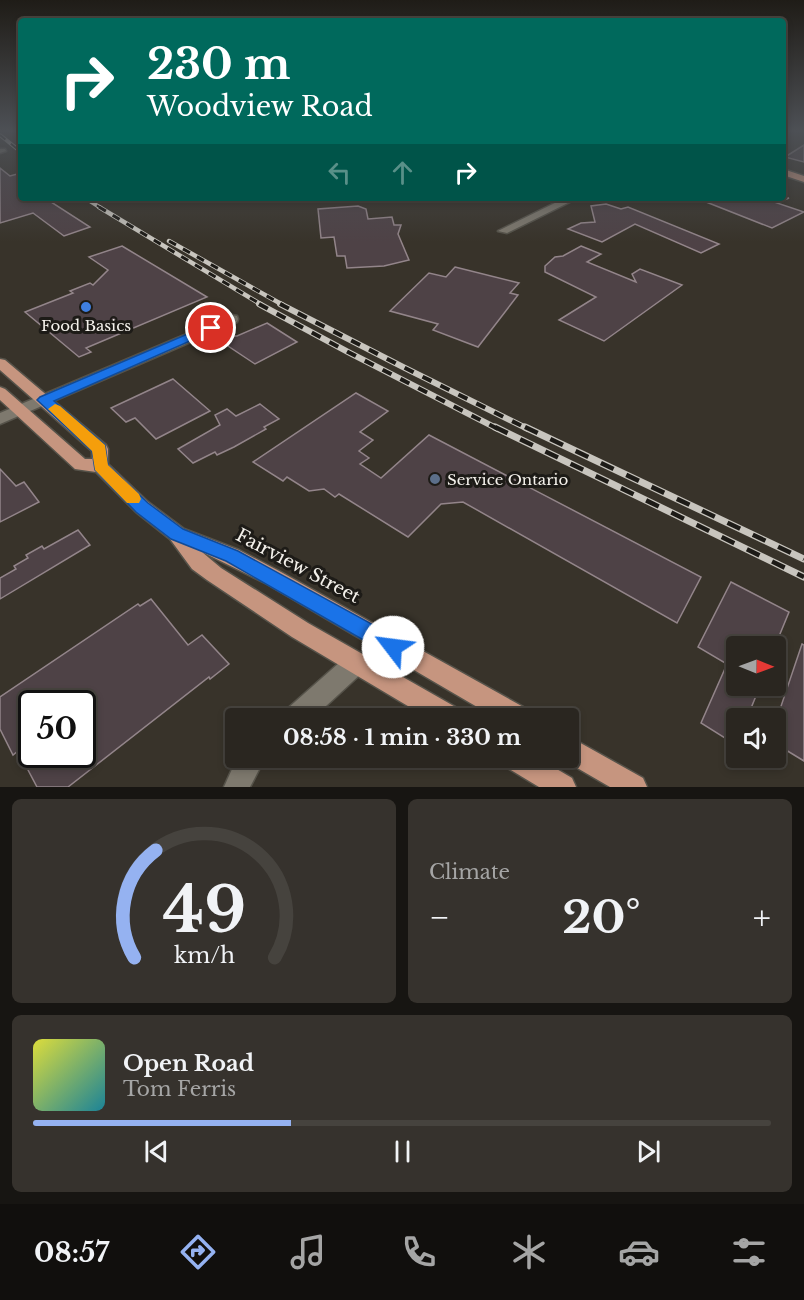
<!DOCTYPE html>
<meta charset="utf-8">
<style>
:root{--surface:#2a2620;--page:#36322d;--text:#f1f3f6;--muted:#a5a5a5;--line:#46433e;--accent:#95b2f1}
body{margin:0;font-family:"Libre Baskerville",serif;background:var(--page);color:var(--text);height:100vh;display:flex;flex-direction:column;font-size:22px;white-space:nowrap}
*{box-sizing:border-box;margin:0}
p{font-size:20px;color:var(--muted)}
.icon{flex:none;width:33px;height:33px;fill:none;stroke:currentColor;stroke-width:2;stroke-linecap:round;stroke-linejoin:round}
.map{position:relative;height:787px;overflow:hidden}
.drawer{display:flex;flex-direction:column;gap:12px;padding:12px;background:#171512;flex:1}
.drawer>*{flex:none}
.guide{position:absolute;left:18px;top:18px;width:768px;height:183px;border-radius:6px;box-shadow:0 3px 9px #0003,0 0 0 2px var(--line);background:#00695c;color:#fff;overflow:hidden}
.needle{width:39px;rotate:91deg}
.tools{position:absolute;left:726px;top:636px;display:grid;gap:12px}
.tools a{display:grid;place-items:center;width:60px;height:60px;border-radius:6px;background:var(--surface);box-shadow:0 3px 9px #0003,0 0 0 2px var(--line);font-size:30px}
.speed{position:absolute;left:18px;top:690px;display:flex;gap:12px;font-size:30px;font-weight:700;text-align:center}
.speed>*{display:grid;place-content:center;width:78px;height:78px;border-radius:50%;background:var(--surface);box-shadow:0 3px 9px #0003,0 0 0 2px var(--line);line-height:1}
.speed .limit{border:3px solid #111;border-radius:9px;background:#fff;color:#111}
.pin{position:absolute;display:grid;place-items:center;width:51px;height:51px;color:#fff;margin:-26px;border:3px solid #fff;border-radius:50%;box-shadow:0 2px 6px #0007}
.me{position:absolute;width:66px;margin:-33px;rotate:300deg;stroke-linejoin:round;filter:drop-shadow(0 0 4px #0008)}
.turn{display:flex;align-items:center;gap:21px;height:126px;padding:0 30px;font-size:27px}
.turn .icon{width:78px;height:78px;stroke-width:2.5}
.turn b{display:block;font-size:42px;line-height:51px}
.lanes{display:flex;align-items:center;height:57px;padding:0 30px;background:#0003;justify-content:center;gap:30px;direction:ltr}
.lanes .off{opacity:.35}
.big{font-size:45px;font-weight:800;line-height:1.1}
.drawer .card{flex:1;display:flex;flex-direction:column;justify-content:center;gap:9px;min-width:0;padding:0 21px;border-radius:9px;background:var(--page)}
.drawer .dial{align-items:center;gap:0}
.dial svg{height:156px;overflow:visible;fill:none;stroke:var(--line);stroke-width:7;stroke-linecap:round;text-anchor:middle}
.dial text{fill:var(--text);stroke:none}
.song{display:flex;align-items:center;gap:18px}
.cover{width:72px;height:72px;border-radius:9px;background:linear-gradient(135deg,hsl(60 70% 55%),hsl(190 70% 35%))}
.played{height:6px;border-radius:3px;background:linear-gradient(90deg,var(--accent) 35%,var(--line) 35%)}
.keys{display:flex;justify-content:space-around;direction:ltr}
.heat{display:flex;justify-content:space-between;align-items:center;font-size:33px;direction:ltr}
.drawer .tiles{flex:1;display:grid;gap:12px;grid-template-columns:1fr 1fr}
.card:last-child{grid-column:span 2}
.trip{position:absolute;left:225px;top:708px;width:354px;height:60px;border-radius:6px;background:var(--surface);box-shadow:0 3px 9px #0003,0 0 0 2px var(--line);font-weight:800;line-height:60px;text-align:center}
.menu{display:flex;height:96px;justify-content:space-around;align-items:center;background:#110f0d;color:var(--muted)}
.menu .icon{width:42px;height:42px}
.menu .current{color:var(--accent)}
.menu b{font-size:27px;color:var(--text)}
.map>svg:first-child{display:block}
</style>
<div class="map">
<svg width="804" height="787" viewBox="0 0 804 787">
<rect width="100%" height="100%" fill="#38332a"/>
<g fill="#4e4246" stroke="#93858a" stroke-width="1.5" fill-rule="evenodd">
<path d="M804 145V162L785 157Z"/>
<path d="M0 168 10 176 21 173V198H45L90 227 64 236 33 213 0 223Z"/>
<path d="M696 198H789L777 203 804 212 772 228Z"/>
<path d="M606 204 621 209 628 207 719 244 701 253 635 224 602 242 568 229 581 223 595 222 591 206Z"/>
<path d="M358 206 366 209 368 219 392 217 394 225H401L398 234 409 260 384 266 347 268 345 256H337L334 237 321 238 318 209Z"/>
<path d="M122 246 207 297 86 348 91 352 79 357 25 312 73 293 70 291 90 283 93 285 108 270 89 257Z"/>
<path d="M581 246 601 254 587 262 636 282 632 274 640 269 682 285 604 341 559 320 596 297 545 272V266L555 257 563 256Z"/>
<path d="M455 267 519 283 510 293 518 295 478 347 433 330 438 324 390 311 429 273 446 277Z"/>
<path d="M267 323 297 342 255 364 228 346 232 336H237Z"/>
<path d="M173 379 210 411 156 439 135 418 126 422 111 408Z"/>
<path d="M356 393 388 411 360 432 373 440 359 451 369 458 360 464 381 478 429 435 701 577 677 623 463 502 441 504 408 537 339 494 335 497 324 489 309 491 287 477 283 481 253 462Z"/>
<path d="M260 404 279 419 264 427 266 429 234 447 217 455 215 452 193 463 178 449 220 425 215 415 227 409 236 416Z"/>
<path d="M0 469 16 486 24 482 39 502 0 522Z"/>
<path d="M78 530 90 545 0 599V578L16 569 14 566 28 558 26 555 42 546 44 549Z"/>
<path d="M731 582 789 612 775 646H736V686H760L747 718H736V745L701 723 727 664 698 647Z"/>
<path d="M151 599 188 645 202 635 229 664 210 679 209 677 68 787H37L18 751 13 755 0 729V697L138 604 140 606ZM32 704H82V754H32Z"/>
<path d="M802 644 804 645V761L776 744V721Z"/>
</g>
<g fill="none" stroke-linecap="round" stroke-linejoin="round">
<defs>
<g id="minor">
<path d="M0 149H5L6 151 0 153Z"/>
<path d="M565 198H578L507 233 498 231Z"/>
<path d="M232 315 237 316 238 319 237 322 0 424V413Z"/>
<path d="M356 652 364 655 367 663 364 671 313 718H284L287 709 348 655Z"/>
<path d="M237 758H265L250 787H224Z"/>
</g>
<g id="major">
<path d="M783 169 804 176V182L783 175Z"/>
<path d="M0 359 5 360 106 445 108 449V464L148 502 184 529 239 550 281 572 527 709 530 718H496L267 584 202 552 221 568 308 623 459 709 462 718H428L292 637 207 580 192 569 170 539 136 512 96 472 75 469 0 400V387L5 389 85 459H92V451L0 370Z"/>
<path d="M568 736 643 778 647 787H610L560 758H568Z"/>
<path d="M502 758H538L572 778 576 787H539L506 767Z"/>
</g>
</defs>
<use href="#minor" stroke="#56534a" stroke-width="3"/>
<use href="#major" stroke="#56534a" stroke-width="3"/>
<use href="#minor" fill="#7e796e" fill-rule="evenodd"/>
<use href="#major" fill="#c6957f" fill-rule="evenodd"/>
<defs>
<g id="rail-far3">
<path d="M0 135 21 152"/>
<path d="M85 198 101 208"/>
</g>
<g id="rail-far2">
<path d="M99 207 262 305"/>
<path d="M169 241 283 305"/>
</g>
<g id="rail-far1">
<path d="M259 304 348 352 498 429"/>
<path d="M280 304 403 367 528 429"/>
</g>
<g id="rail">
<path d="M495 427 804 577"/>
<path d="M525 427 804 559"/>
</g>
</defs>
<use href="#rail-far3" stroke="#c8c5be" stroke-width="4"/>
<use href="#rail-far2" stroke="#c8c5be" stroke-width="4.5"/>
<use href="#rail-far1" stroke="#c8c5be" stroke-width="6"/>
<use href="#rail" stroke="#c8c5be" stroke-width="7"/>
<use href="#rail-far3" stroke="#1d1b17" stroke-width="2" stroke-dasharray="7" stroke-linecap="butt"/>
<use href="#rail-far2" stroke="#1d1b17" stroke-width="3" stroke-dasharray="8" stroke-linecap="butt"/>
<use href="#rail-far1" stroke="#1d1b17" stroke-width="4" stroke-dasharray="10" stroke-linecap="butt"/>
<use href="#rail" stroke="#1d1b17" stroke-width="4.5" stroke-dasharray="14" stroke-linecap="butt"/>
</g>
<linearGradient id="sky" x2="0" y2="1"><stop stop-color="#1f1c17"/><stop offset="0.54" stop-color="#4d5055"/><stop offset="1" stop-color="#4d5055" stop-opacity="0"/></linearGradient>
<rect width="804" height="242" fill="url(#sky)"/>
<path fill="#1a73e8" stroke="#114b97" stroke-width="1.5" d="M211 324 215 325V330L54 401 105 445 108 465 148 503 183 529 238 551 401 640 403 647 401 653 393 656 386 653 226 561 171 539 136 512 95 470 92 451 37 400 40 397Z"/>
<path fill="#f59e0b" d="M55 404 60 406 105 445 108 465 139 494 141 499 139 503H127L95 470 92 451 48 409Z"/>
<circle fill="#3f7fe0" stroke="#1d1b17" stroke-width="2" cx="86" cy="307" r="6"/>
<circle fill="#5c6f8a" stroke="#1d1b17" stroke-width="2" cx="435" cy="479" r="6"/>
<g text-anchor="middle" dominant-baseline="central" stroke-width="6" stroke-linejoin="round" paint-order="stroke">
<g font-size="15" fill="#f4f1eb" stroke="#1d1b17">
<text x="86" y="325">Food Basics</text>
<text x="447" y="479" text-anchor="start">Service Ontario</text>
</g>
<g font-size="18" fill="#f4f1eb" stroke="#1d1b17">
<text transform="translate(298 566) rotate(28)">Fairview Street</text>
</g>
</g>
</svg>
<div class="tools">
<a><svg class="needle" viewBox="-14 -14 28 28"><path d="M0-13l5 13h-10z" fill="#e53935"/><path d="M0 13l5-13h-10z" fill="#a5a5a5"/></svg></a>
<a><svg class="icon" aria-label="sound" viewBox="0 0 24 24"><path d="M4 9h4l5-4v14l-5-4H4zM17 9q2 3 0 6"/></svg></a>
</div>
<div class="speed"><div class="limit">50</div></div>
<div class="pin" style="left:211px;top:328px;background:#d93025"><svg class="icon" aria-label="arrive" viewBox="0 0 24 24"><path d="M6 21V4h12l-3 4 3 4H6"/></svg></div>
<svg class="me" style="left:393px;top:647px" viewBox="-20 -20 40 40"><circle r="19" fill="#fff"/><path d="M0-13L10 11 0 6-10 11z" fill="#1a73e8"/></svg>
<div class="trip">08:58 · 1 min · 330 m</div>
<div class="guide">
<div class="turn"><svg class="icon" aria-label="right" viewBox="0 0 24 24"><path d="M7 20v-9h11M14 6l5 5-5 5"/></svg><div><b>230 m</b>Woodview Road</div></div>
<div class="lanes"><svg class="icon off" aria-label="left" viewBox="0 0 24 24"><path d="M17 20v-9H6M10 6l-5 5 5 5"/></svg><svg class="icon off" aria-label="ahead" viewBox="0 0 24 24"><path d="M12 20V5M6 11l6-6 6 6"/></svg><svg class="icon" aria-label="right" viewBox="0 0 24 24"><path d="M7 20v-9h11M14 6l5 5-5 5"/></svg></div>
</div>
</div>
<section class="drawer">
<div class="tiles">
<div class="card dial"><svg viewBox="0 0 100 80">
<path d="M14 69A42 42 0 1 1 86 69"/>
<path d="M14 69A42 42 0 0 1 25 14" stroke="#95b2f1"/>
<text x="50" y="56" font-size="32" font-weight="700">49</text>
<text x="50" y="72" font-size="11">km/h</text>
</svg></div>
<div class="card"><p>Climate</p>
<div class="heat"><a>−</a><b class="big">20°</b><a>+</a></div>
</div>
<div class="card">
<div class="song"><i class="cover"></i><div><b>Open Road</b><p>Tom Ferris</p></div></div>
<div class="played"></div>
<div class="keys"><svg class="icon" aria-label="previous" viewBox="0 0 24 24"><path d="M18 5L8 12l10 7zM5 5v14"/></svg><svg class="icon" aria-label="pause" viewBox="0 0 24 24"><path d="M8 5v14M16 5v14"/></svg><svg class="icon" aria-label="next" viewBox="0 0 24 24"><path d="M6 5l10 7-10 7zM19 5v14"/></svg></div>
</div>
</div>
</section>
<nav class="menu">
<b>08:57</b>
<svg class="icon current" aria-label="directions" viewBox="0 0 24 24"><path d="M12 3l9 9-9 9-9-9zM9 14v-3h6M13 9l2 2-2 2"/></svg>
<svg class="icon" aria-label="music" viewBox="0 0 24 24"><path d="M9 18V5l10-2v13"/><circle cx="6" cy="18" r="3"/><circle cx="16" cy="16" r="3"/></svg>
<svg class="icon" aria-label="phone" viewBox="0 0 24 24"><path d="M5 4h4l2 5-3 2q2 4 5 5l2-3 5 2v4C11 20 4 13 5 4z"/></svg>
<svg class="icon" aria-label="climate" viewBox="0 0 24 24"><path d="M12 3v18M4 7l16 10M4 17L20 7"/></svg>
<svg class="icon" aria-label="car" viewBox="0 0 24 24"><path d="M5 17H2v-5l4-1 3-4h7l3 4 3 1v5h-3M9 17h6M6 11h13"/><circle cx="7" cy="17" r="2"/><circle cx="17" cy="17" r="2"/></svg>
<svg class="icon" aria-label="filters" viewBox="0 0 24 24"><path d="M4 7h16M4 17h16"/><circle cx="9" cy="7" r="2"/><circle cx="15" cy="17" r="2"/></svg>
</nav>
